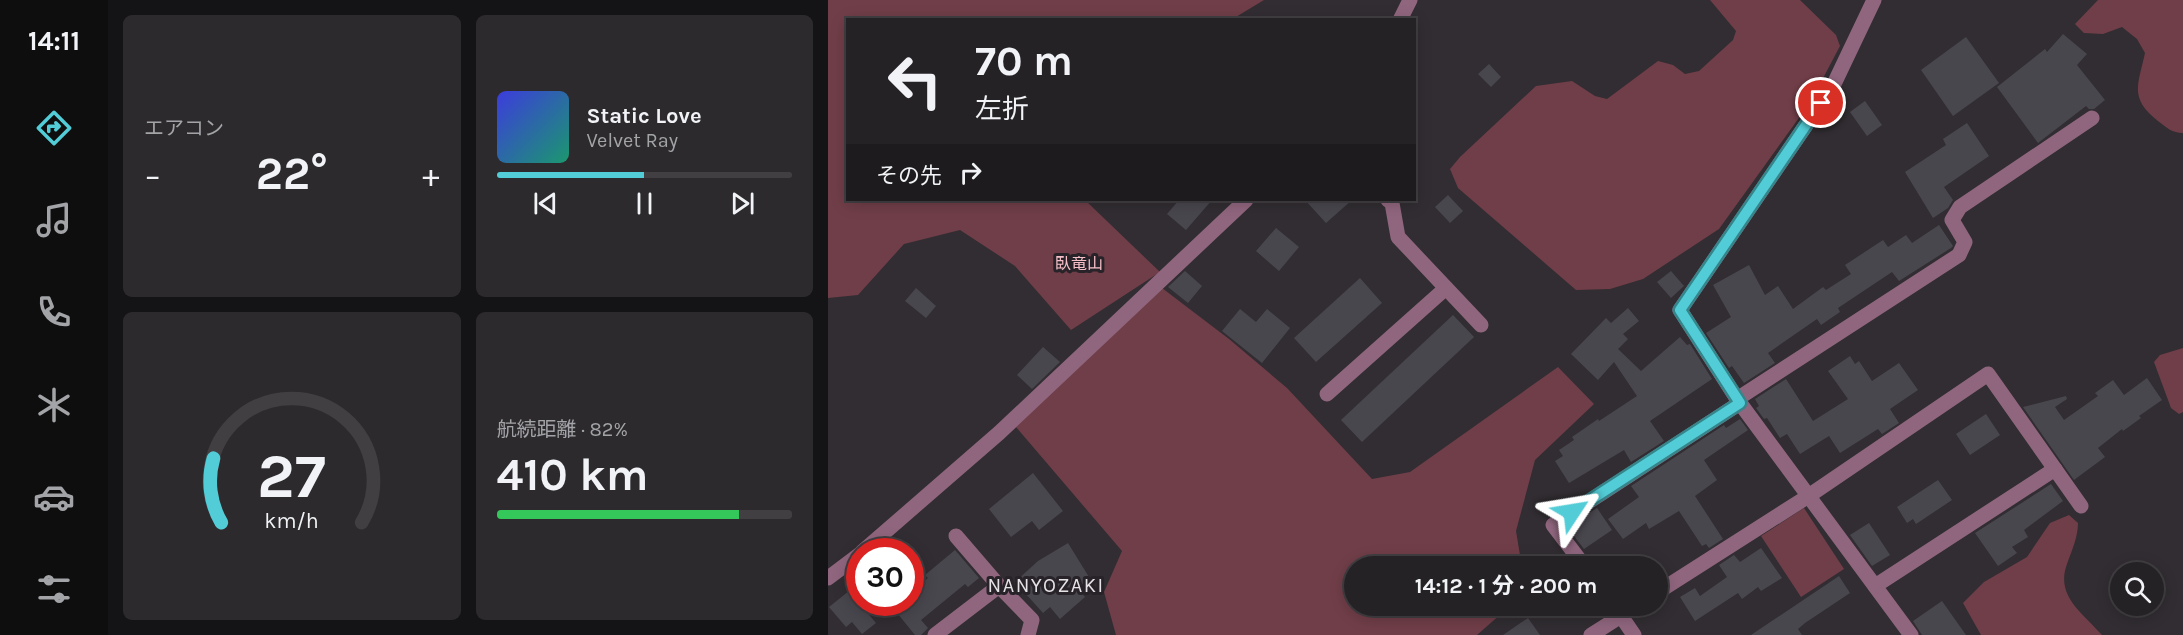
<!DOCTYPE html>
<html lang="ja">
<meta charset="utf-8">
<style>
:root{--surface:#252226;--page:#2d2a2e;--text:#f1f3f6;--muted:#a3a4a7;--line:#423f43;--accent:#52ccd6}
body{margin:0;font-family:Karla,"Noto Sans JP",sans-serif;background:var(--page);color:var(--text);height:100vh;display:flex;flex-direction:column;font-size:22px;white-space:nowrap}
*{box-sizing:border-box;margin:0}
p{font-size:20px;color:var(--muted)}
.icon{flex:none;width:33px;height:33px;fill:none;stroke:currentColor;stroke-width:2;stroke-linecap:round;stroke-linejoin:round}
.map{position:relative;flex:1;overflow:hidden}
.sheet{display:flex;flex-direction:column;gap:15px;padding:15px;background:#141315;width:720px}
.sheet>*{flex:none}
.top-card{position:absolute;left:18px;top:18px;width:570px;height:183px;border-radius:0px;box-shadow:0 3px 15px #0003,0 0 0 2px var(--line);background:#252226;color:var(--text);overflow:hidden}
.tools{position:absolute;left:1282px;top:562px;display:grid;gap:12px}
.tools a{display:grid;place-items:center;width:54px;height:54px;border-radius:50%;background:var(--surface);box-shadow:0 3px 15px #0003,0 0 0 2px var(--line);font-size:30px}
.speed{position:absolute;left:18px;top:538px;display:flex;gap:12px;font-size:30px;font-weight:700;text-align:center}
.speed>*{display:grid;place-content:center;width:78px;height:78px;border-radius:50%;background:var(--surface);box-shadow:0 3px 15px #0003,0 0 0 2px var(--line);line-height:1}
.speed .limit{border:9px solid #d22;background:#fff;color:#111}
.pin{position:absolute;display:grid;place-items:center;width:51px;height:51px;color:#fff;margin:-26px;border:3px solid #fff;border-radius:50%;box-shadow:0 2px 6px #0007}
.me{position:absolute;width:66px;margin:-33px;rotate:57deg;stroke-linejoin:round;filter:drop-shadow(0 0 4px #0008)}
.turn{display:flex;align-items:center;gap:21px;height:126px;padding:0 30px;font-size:27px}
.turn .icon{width:78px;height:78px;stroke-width:2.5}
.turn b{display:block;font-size:42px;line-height:51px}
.then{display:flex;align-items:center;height:57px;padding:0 30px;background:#0003;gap:12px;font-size:22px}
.big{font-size:45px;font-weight:700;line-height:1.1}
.sheet .card{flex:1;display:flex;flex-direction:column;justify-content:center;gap:9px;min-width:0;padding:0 21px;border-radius:9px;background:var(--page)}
.sheet .dial{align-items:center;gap:0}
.dial svg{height:156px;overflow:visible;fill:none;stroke:var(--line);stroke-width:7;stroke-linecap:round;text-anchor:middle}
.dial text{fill:var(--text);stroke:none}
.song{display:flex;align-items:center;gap:18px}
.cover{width:72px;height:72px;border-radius:9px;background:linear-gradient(135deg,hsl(240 70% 55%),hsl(160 70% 35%))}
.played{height:6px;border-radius:3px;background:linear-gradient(90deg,var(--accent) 50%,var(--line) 50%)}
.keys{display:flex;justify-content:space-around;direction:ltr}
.heat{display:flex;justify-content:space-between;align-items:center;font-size:33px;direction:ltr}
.charge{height:9px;border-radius:4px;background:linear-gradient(90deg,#34c759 82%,var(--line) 0)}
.sheet .tiles{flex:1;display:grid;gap:15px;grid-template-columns:repeat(2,1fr)}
.trip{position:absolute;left:516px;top:556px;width:324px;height:60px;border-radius:30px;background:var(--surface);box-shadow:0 3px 15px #0003,0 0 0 2px var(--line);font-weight:700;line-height:60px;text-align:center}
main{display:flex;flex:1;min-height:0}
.tab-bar{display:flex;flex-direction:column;width:108px;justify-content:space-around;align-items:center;background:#0f0e0f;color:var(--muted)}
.tab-bar .icon{width:42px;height:42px}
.tab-bar .current{color:var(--accent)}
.tab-bar b{font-size:27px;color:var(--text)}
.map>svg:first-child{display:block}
</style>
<main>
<nav class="tab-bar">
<b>14:11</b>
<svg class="icon current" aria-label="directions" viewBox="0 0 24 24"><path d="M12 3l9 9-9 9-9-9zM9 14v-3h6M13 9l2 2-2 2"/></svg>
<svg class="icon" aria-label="music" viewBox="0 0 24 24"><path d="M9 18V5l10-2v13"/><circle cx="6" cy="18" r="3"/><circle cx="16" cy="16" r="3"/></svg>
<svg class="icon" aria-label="phone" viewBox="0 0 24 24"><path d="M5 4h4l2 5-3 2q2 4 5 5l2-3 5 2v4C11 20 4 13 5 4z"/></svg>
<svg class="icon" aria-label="climate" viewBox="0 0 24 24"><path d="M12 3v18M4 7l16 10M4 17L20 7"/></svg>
<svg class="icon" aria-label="car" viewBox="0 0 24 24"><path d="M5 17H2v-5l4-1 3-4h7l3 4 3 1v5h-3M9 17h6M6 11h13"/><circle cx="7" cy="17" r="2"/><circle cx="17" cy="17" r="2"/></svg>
<svg class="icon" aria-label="filters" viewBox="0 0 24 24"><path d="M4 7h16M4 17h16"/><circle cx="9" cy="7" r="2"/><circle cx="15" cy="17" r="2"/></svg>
</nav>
<section class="sheet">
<div class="tiles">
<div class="card"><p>エアコン</p>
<div class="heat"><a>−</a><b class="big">22°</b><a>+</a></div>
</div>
<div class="card">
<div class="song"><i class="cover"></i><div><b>Static Love</b><p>Velvet Ray</p></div></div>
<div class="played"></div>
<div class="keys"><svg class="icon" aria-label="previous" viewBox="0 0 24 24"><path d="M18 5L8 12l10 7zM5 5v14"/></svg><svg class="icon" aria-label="pause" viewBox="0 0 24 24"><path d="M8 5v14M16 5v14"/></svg><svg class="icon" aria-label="next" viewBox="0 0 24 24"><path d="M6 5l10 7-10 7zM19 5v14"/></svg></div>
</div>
<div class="card dial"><svg viewBox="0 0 100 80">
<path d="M14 69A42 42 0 1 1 86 69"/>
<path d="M14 69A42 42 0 0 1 10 36" stroke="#52ccd6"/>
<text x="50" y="56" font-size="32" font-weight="700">27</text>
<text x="50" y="72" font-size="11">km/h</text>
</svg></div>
<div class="card"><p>航続距離 · 82%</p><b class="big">410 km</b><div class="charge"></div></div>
</div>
</section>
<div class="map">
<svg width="1355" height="635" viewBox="0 0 1355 635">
<rect width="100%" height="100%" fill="#312d32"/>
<g fill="#703e48">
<path d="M0 0H436L403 20H20V200H257L332 272 243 330 187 266 132 230 76 244 30 295 0 298Z"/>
<path d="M882 0H972L1008 35 1012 46 983 101 891 229 815 279 782 289 748 290 630 188 622 169 632 157 708 86 744 81 767 96 779 99 830 61 845 65 857 74 871 71 905 40 908 31Z"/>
<path d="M1270 0H1355V133C1344 133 1339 128 1330 121 1301 98 1310 85 1317 53L1309 39 1294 27 1275 34 1256 33 1247 24Z"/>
<path d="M334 288 401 339 459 388 544 479 582 472 730 367 766 404 707 460 688 531 694 567H526V606H682L649 635H288L276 592 294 551 182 420Z"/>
<path d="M1355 348V412L1351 414 1343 408 1326 362 1332 355Z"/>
<path d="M976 508 1016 569 973 597 933 536Z"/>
<path d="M1241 515 1250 523C1250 537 1244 550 1239 564 1227 596 1255 613 1274 635H1153L1135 603 1156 582 1199 557 1222 523Z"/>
</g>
<g fill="#49474e">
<path d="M1235 34 1259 54 1249 65 1277 100 1266 109H1261L1258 106 1210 143 1169 87 1217 49 1219 52Z"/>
<path d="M1138 37 1171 83 1125 116 1093 70Z"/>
<path d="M661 64 673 77 663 87 650 74Z"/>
<path d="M1037 101 1054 125 1039 136 1022 112Z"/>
<path d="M1139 123 1161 156 1116 187 1125 200 1120 208 1105 218 1077 172 1118 145 1115 139Z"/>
<path d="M620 195 635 211 622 223 607 207Z"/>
<path d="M351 200H384L358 230 339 214Z"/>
<path d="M477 200H524L498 223Z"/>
<path d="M1111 225 1125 246 1123 248 1071 281 1064 272 1010 308 1012 312 993 325 989 319 940 353 947 363 916 383 904 366 901 368 878 333 903 317 885 285 921 265 937 295 950 286 965 309 995 287 998 290 1023 274 1017 265 1055 240 1060 247 1078 235 1084 243Z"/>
<path d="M448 228 471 247 451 271 428 251Z"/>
<path d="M357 271 374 286 360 303 340 287Z"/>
<path d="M843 271 856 286 843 298 829 282Z"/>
<path d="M532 278 554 303 488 362 466 338Z"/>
<path d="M88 288 108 306 98 318 77 301Z"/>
<path d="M800 308 811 321 795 334 800 339 790 349 813 371 852 337 859 345 862 344 884 379 822 421 836 441 803 462 796 450 741 483 727 461 735 456 731 450 746 440 744 437 770 419 771 421 809 396 786 362 770 380 743 354 778 318 783 323Z"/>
<path d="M412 309 428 322 439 309 462 328 434 363 394 331Z"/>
<path d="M625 315 646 337 534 442 513 420Z"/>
<path d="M215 347 232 362 204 389 189 375Z"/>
<path d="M1022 356 1027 364 1031 361 1044 381 1071 363 1090 390 1062 409 1071 423 1054 434 1050 429 1012 453 1001 436 972 454 959 434 952 438 939 418 936 419 928 408 931 406 927 399 958 379 985 421 1020 399 1000 371Z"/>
<path d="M1319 378 1334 400 1311 416 1313 418 1295 431 1294 429 1270 448 1277 457 1246 480 1195 407 1238 396 1239 399 1227 407 1236 420 1270 396 1267 393 1285 380 1296 395Z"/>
<path d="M1158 414 1172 435 1142 455 1128 434Z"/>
<path d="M912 419 920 430 876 460 889 480 867 496 895 539 881 548 878 544 874 546 851 511 821 529 818 523 795 539 780 519 811 497 803 486 896 425 898 428Z"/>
<path d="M205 473 235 511 211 530 204 521 183 537 161 509Z"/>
<path d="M1110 480 1124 500 1088 524 1085 519 1079 523 1069 507Z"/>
<path d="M1223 484 1235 501 1196 530 1200 537 1184 547 1189 553 1170 566 1147 533Z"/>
<path d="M769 508 784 530 756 549 739 527Z"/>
<path d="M1041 523 1062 555 1044 566 1022 535Z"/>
<path d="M240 543 261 577 250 589 257 597 232 619 222 607 215 613 187 582 210 561Z"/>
<path d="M933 548 954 578 933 591 930 587 914 599 910 593 867 621 852 597 867 588 872 596 899 577 891 565 906 555 912 562Z"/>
<path d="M127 550 151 578 140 587 137 584 93 620 100 628 93 635H87L61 603H82V592L100 578 97 575Z"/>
<path d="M1011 576 1022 593 977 623 970 629 974 635H923Z"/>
<path d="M21 591 48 623 34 634 24 622 18 627 1 607Z"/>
<path d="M1114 601 1138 635H1094L1085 621Z"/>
<path d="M700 618 712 635H675Z"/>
</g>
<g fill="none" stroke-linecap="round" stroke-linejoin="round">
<g stroke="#90667e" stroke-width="15">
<path d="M1046 0 1006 84 852 310 909 399 1083 635"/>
<path d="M572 20 582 0"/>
<path d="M560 200 564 203 570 237 653 325"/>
<path d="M499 394 618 288"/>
<path d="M909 399 1131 255 1137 242 1124 220 1132 207 1264 118"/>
<path d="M128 536 171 586"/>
<path d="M34 552 171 433 418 200"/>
<path d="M757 567 725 525 912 403"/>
<path d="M0 578 32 554"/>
<path d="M1047 586 1227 469"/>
<path d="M830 592 979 497 1160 374 1253 506"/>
<path d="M107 635 171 586 204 620 200 635"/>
<path d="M763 635 793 616 786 606"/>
<path d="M806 635 793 616 808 606"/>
</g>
</g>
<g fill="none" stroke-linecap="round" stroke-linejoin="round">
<defs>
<path id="route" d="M744 512 912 403 852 310 993 103"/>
</defs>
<use href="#route" stroke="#35858b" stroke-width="15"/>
<use href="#route" stroke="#52ccd6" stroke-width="10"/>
</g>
<g text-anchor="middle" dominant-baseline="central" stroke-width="6" stroke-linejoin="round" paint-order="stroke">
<g font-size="16" fill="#f7bfc8" stroke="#272328">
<text x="251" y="263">臥竜山</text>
</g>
<g font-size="20" letter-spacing="1.5" fill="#e6e3e6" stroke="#272328">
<text x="218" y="585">NANYOZAKI</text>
</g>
</g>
</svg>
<div class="tools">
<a><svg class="icon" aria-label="search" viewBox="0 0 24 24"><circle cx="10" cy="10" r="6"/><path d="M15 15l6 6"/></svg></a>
</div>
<div class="speed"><div class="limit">30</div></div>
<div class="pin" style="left:993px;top:103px;background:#d93025"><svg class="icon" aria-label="arrive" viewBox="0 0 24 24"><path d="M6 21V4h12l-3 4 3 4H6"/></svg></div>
<svg class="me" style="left:744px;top:512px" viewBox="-20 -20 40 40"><path d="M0-17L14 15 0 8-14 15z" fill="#52ccd6" stroke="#fff" stroke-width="4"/></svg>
<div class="trip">14:12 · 1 分 · 200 m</div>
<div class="top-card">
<div class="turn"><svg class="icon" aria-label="left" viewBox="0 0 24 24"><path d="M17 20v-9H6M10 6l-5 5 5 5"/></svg><div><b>70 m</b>左折</div></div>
<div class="then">その先<svg class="icon" aria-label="right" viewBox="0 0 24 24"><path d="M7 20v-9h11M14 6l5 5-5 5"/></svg></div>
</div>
</div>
</main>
